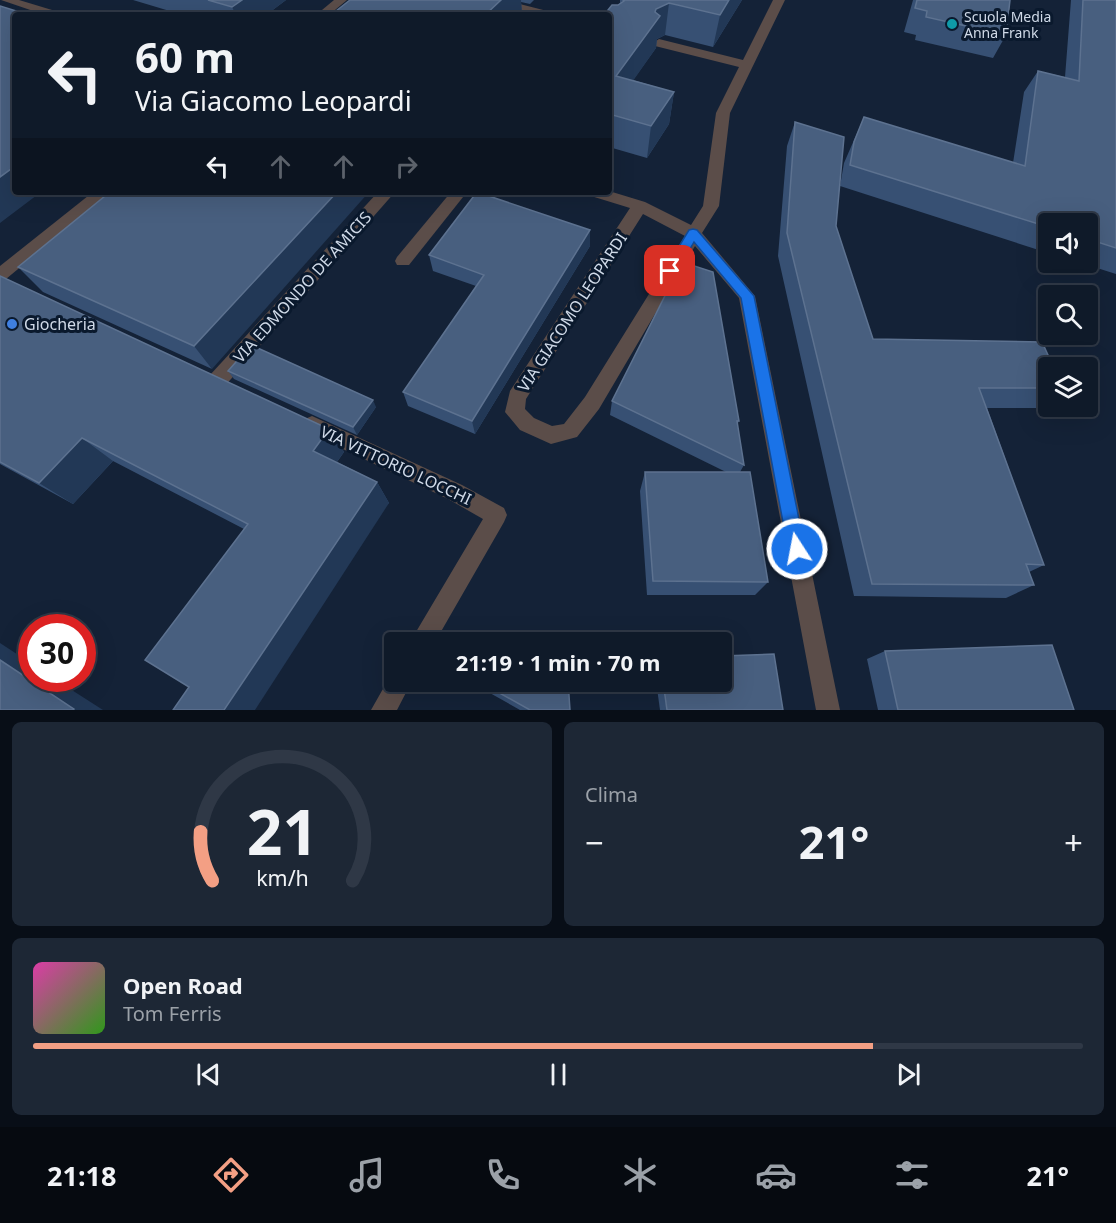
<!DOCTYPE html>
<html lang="it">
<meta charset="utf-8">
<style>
:root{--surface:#0f1a29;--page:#1d2735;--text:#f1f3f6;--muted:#9ba1a8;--line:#2f3846;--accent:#f39f84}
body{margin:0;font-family:"Noto Sans",sans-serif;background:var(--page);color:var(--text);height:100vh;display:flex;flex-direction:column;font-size:22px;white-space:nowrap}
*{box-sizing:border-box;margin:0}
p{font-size:20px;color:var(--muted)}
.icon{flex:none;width:33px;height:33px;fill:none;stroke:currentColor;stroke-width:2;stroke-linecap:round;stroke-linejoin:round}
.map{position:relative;height:710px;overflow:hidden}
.panel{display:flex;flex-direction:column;gap:12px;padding:12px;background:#080e17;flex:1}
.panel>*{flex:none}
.top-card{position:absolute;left:12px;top:12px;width:600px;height:183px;border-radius:6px;box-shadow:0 6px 24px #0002,0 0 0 2px var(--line);background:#0f1a29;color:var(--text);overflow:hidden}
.controls{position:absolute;left:1038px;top:213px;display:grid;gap:12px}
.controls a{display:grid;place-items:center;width:60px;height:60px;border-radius:6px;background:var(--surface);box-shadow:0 6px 24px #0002,0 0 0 2px var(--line);font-size:30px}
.speed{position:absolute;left:18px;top:614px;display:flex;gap:12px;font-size:30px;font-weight:700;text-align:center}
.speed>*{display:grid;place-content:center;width:78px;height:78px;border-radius:50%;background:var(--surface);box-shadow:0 6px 24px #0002,0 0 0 2px var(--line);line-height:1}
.speed .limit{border:9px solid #d22;background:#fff;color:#111}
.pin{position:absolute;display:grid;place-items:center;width:51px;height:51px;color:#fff;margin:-26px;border-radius:12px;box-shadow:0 3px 9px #0006}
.me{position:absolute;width:66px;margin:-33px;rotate:349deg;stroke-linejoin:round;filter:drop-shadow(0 0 4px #0008)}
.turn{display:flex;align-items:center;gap:21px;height:126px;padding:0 24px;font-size:27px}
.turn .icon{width:78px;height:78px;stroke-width:2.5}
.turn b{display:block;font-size:42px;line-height:51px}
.lanes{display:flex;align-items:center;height:57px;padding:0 24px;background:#0003;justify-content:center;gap:30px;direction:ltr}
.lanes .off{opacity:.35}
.big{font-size:45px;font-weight:700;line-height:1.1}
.panel .tile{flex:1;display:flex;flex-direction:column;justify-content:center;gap:9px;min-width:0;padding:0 21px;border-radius:9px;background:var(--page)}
.panel .dial{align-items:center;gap:0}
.dial svg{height:156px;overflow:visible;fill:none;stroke:var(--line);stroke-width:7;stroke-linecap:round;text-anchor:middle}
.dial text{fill:var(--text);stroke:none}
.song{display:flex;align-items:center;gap:18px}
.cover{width:72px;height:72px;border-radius:9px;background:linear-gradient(135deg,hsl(320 70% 55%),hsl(110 70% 35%))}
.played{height:6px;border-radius:3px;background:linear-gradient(90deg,var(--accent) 80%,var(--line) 80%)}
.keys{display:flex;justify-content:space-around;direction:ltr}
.heat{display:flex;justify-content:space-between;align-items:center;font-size:33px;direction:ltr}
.panel .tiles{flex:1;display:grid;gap:12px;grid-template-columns:1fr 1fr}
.tile:last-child{grid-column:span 2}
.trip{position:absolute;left:384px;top:632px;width:348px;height:60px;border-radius:6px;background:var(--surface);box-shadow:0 6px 24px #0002,0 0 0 2px var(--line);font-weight:700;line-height:60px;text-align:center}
.tabs{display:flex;height:96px;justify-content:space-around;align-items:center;background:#060a10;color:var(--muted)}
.tabs .icon{width:42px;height:42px}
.tabs .on{color:var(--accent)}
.tabs b{font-size:27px;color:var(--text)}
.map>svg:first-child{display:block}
</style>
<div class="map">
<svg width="1116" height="710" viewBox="0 0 1116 710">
<rect width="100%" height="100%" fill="#142237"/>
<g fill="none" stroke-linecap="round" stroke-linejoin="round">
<path fill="#5b4d49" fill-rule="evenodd" d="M451 192H467L409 265H397L395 261 397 257Z"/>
<path fill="#5b4d49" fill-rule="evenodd" d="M378 192H395L224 387 217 389 210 387 208 381 210 375Z"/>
<g fill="#5b4d49" fill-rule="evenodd">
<path d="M1 0H19L62 13 64 15H45Z"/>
<path d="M484 0H504L555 13 557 15H537L486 2Z"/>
<path d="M773 0H785L730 113 719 206 702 233 755 296 840 710H816L739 298 695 246 599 409 577 437 551 444 520 430 505 412 510 391 630 208 591 196 588 192 609 191 645 202 691 225 703 206 716 113 739 67 655 46 653 43 659 39 743 60ZM643 214 685 236 585 397 564 424 552 426 534 418 525 409 526 399Z"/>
<path d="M312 416 462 485 504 508 507 515 504 522 435 642H410L483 519 448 499 305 431 302 425 305 419Z"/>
<path d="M394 671V681H412L397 710H371L392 673Z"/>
</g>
<g fill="#5b4d49" fill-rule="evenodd">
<path d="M334 0H347L329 15H316Z"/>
<path d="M93 192H111L6 279 0 281V266Z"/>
</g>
</g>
<g fill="#375073">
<path d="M133 0H286L266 15H183Z"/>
<path d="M350 0H534L530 4 521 2 522 13 520 15H331Z"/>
<path d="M620 0H742L713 47 665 35 657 39 656 48 633 80 674 92 669 124 647 158 609 147V15L620 3Z"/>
<path d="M913 0H1010L1006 35 993 58 915 40 916 35 904 32Z"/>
<path d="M1071 0H1116V274L1078 262H1088V224H1048V253L840 186 844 163 864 117 1013 163 1024 92 1038 71 1065 77Z"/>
<path d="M795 122 836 226 873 339 1048 368V401L1040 408H987L1044 565 1029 572 1034 585 1006 598 854 596 778 256 787 146Z"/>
<path d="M110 192 212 369 43 292 18 267Z"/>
<path d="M590 246 475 434 408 406 403 392 476 286 433 271 429 255Z"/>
<path d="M0 276 329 429 344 452 337 462 377 482 389 503 189 687 244 529 113 461 73 504 0 464Z"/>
<path d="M228 371 376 407 357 435 234 379Z"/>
<path d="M612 401 739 421 737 425 744 465 740 472 768 582 755 595H647L640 491 645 472H726L610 415Z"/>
<path d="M885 651 1074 710H878L867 659Z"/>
<path d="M476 681H568L570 710H520L481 688Z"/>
<path d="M656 681H722L783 710H660Z"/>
</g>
<g fill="#223856">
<path d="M242 0H286L266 15H236L232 7Z"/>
<path d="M501 0H521L522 13 520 15H485Z"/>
<path d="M729 0H742L713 47 720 15Z"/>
<path d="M669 3 665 35 657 39 656 48 614 108 616 76 656 9Z"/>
<path d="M674 92 669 124 647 158 651 126Z"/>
<path d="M15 166V192H41L0 223V177Z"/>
<path d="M337 192H369L212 369 194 346Z"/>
<path d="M590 230V246L475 434 472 421Z"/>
<path d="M373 400 376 407 357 435 353 427Z"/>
<path d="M329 429 344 452 329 473 313 451Z"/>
<path d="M82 438 113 461 73 504 39 483Z"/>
<path d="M377 482 389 503 255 710H224Z"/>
<path d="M0 643 32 664V678H53L103 710H73L0 660Z"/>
</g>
<g fill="#485f7f" stroke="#5d7290" stroke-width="1.5">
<path d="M208 0H242L232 7Z"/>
<path d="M350 0H501L485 15H331Z"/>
<path d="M623 0H729L720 15 669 3 656 9 655 12 660 16 616 76 674 92 651 126 609 114V15H604L612 5H618L624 1Z"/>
<path d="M917 0H1010L1006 35 926 17 927 11 915 8Z"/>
<path d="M1083 0H1116V248L1088 239V224H1048V227L850 165 854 142 864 117 1025 166 1038 71 1079 81Z"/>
<path d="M0 6 29 15H15V166L0 177Z"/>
<path d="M795 122 844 137 836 226 873 339 1042 342 1054 368H1048V388H979L1044 565 1026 564 1034 585 872 584 787 233Z"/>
<path d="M110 192H337L194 346 18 267Z"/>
<path d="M477 192 590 230 472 421 403 392 484 275 429 255Z"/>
<path d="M682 262 713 272 739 421H737L744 465 612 401Z"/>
<path d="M0 276 329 429 313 451 377 482 224 710H173L189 687 145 660 248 524 82 438 39 483 0 462Z"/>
<path d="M251 345 373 400 353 427 228 371Z"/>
<path d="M645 472H750L768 582 653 581Z"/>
<path d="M496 636 507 642H493Z"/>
<path d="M1052 645 1074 710H898L885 651Z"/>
<path d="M774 654 783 710H667L663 681H722V656Z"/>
<path d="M0 660 74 709 73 710H0Z"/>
<path d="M478 681H568L570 710H530Z"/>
</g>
<path fill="#1a73e8" stroke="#114b97" stroke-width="1.5" d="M693 229 697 230 754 296 805 549 802 555 797 557 791 555 788 549 741 298 694 242 675 275H666L664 271 689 230Z"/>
<circle fill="#0f9aa8" stroke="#0a192d" stroke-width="2" cx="952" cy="24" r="6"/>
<circle fill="#3f7fe0" stroke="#0a192d" stroke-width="2" cx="12" cy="324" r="6"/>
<g text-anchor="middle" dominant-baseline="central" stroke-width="6" stroke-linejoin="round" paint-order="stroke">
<g font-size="14" fill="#d0dae8" stroke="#0a192d" text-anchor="start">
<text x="964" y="16">Scuola Media<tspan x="964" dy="16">Anna Frank</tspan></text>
</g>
<g font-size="16" fill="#d0dae8" stroke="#0a192d">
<text transform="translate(302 287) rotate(-48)">VIA EDMONDO DE AMICIS</text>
<text transform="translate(572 312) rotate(-57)">VIA GIACOMO LEOPARDI</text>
<text transform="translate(396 465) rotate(25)">VIA VITTORIO LOCCHI</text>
</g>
<g font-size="16" fill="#d0dae8" stroke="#0a192d" text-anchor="start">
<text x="24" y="324">Giocheria</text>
</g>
</g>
</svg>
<div class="controls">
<a><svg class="icon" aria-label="sound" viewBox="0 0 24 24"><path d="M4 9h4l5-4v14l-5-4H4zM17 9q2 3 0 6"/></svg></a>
<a><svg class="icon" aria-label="search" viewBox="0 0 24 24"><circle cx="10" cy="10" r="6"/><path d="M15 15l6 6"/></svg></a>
<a><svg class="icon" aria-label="layers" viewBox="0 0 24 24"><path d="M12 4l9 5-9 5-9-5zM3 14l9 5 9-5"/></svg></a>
</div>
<div class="speed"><div class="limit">30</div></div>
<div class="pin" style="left:670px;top:271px;background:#d93025"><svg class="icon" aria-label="arrive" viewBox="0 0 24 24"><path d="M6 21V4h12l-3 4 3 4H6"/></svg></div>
<svg class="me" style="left:797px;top:549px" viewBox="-20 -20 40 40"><circle r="17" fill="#1a73e8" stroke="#fff" stroke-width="3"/><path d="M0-11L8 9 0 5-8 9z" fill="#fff"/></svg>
<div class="trip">21:19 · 1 min · 70 m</div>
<div class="top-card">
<div class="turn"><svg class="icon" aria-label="left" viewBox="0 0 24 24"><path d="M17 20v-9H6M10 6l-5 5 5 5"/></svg><div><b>60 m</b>Via Giacomo Leopardi</div></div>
<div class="lanes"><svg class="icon" aria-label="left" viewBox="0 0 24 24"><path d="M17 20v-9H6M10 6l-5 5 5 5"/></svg><svg class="icon off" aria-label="ahead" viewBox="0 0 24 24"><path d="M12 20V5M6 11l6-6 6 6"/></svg><svg class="icon off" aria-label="ahead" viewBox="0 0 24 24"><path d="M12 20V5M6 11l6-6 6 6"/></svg><svg class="icon off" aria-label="right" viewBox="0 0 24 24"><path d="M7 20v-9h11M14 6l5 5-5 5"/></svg></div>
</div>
</div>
<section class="panel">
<div class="tiles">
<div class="tile dial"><svg viewBox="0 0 100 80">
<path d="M14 69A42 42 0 1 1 86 69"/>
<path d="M14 69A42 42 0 0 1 8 44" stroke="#f39f84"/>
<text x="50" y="56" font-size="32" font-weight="700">21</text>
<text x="50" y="72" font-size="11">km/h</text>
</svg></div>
<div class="tile"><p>Clima</p>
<div class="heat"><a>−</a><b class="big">21°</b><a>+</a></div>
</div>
<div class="tile">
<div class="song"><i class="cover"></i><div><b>Open Road</b><p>Tom Ferris</p></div></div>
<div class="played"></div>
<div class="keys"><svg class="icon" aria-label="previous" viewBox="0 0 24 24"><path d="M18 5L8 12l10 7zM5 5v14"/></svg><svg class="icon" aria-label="pause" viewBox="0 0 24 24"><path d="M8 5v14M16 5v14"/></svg><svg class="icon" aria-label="next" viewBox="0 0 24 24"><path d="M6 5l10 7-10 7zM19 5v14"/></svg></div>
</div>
</div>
</section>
<nav class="tabs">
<b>21:18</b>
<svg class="icon on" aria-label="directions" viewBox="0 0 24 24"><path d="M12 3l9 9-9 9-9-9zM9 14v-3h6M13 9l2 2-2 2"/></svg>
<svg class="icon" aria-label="music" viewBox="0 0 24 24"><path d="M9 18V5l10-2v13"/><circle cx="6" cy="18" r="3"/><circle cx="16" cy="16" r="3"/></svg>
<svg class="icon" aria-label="phone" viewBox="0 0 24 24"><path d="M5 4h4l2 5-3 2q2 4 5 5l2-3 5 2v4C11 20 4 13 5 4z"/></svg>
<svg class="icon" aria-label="climate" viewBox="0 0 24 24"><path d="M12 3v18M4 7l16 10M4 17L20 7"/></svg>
<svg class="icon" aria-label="car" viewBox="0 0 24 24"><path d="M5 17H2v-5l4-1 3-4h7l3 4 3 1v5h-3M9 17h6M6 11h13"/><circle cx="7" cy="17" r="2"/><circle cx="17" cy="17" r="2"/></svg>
<svg class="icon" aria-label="filters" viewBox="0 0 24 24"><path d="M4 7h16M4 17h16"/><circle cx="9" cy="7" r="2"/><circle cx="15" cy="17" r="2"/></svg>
<b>21°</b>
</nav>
